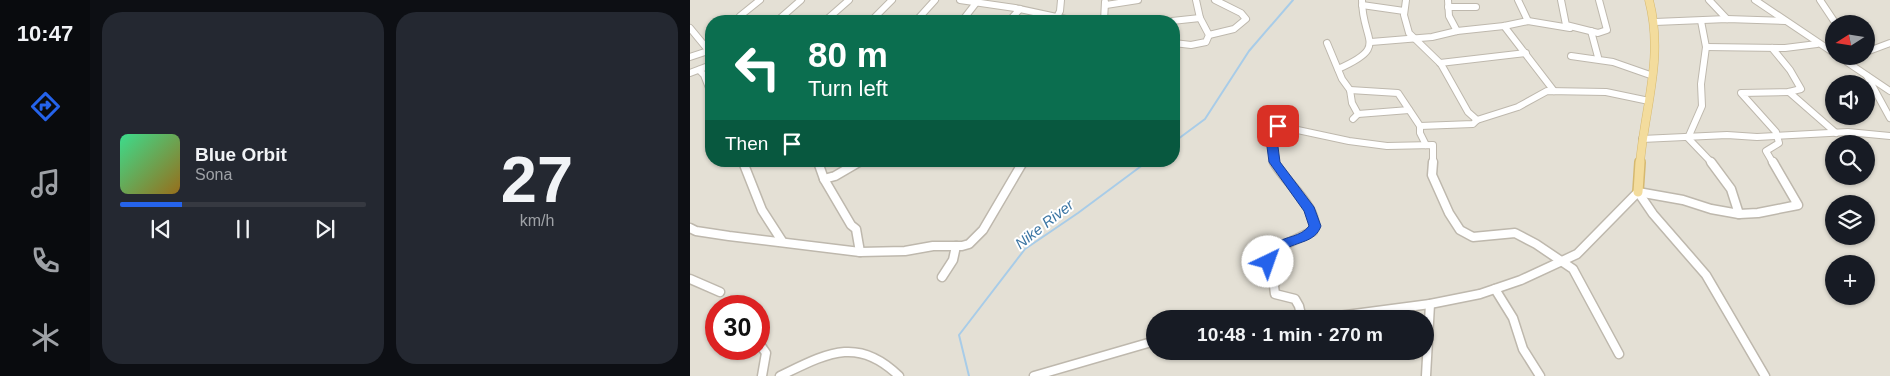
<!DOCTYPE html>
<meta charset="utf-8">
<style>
:root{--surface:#171b24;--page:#242831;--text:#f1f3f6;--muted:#9ea1a6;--line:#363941;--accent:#2563eb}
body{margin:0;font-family:Arial,sans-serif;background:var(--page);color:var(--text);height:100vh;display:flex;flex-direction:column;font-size:19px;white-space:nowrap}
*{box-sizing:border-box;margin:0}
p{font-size:16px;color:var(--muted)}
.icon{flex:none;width:28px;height:28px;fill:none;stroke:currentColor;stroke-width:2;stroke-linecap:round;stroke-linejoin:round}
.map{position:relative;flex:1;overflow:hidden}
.panel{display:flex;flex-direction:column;gap:12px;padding:12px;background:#0d0f14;width:600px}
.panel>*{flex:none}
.hud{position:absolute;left:15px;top:15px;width:475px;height:152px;border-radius:20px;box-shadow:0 1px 4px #0004;background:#0b6e4f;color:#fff;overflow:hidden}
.needle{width:32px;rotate:258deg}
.fabs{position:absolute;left:1135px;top:15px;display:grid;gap:10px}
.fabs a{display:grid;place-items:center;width:50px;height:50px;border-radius:50%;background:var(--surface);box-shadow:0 1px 4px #0004;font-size:25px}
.speed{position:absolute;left:15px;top:295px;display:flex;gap:10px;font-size:25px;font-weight:700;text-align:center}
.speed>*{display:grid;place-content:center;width:65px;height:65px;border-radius:50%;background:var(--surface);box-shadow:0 1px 4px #0004;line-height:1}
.speed .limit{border:8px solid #d22;background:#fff;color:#111}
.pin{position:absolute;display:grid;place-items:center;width:42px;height:42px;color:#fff;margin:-21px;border-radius:10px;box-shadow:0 2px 8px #0006}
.me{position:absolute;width:55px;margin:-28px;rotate:42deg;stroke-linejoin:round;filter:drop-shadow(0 0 4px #0008)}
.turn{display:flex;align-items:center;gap:18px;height:105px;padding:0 20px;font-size:22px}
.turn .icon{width:65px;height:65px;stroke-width:2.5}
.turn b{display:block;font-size:35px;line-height:42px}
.then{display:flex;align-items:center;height:48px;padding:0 20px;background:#0003;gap:10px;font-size:19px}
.panel .widget{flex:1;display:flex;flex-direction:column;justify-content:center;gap:8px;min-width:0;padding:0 18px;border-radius:20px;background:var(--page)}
.panel .dial{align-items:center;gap:0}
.dial b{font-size:65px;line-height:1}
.song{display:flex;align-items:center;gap:15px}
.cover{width:60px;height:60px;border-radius:8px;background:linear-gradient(135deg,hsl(150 70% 55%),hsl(40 70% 35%))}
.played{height:5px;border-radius:2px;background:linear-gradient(90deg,var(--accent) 25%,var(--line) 25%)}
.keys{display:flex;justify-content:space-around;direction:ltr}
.panel .tiles{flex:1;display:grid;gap:12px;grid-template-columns:repeat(2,1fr)}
.trip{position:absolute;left:456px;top:310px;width:288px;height:50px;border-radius:25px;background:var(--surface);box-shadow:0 1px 4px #0004;font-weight:700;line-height:50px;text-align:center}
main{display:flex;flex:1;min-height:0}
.tab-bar{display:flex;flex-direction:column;width:90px;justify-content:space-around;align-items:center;background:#090b0e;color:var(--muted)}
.tab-bar .icon{width:35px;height:35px}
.tab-bar .current{color:var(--accent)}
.tab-bar b{font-size:22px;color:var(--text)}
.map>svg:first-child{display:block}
</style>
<main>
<nav class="tab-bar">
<b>10:47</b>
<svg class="icon current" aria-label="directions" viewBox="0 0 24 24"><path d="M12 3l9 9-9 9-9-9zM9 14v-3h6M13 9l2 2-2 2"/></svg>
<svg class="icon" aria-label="music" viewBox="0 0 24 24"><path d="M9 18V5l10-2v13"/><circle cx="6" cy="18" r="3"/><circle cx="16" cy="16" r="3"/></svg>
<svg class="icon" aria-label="phone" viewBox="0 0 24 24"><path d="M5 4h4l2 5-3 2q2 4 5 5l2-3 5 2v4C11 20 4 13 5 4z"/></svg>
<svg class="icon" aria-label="climate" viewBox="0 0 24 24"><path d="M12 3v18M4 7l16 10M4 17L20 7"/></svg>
</nav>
<section class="panel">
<div class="tiles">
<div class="widget">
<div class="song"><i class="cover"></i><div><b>Blue Orbit</b><p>Sona</p></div></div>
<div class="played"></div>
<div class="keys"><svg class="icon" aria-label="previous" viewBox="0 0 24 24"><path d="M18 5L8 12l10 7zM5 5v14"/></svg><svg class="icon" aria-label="pause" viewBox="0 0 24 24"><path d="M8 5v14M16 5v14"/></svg><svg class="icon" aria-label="next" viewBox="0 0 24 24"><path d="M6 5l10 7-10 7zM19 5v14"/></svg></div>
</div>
<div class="widget dial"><b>27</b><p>km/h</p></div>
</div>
</section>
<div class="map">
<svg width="1200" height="376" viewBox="0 0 1200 376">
<rect width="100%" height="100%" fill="#f1eee6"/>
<path fill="#e4e0d5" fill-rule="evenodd" d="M0 0H1200V376H0ZM21 21H484V161H21ZM1144 24H1176V56H1144ZM1144 84H1176V116H1144ZM1144 144H1176V176H1144ZM1144 204H1176V236H1144ZM1144 264H1176V296H1144ZM26 306H69V349H26ZM465 319H735V351H465Z"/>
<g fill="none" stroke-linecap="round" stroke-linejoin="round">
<g stroke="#a8cce8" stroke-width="2">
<path d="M484 142 515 119 559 51 603 0"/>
<path d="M279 376 269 335 335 249 388 213 458 161"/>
</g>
<defs>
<g id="minor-far1">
<path d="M270 0 325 8 385 21"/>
<path d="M716 0 714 15 719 33 751 64 778 112 787 120"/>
<path d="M758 0 759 16 767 31"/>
<path d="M828 0 838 21"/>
<path d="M871 0 876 25 908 33 917 30 909 0"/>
<path d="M1019 0 1037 19"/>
<path d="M1065 0 1144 53"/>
<path d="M1130 0 1146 24"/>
<path d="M416 5 448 0"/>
<path d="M672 5 714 11"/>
<path d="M758 7H786"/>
<path d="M50 16 70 0"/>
<path d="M366 19 370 11 371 0"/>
<path d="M87 21 111 0"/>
<path d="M135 21 159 0"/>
<path d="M181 21 202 0"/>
<path d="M226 21 245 0"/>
<path d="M272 21 286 3"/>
<path d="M319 21 330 9"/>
<path d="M414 21 415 2"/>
<path d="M482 21 510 18"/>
<path d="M1011 21 1016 47 1011 84 1012 106 998 138 1022 163"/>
<path d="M965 22 1037 19 1095 21"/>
<path d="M814 26 864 91"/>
<path d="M0 28 19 51"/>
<path d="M901 31 908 57"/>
<path d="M519 35 544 29 556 19 551 13 525 0"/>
<path d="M681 42 742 37 767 31 814 26 838 21 880 28"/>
<path d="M484 43 501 45 516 42 519 35 510 18 506 0"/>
<path d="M637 43 652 79 660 90 662 103 668 114 663 119"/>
<path d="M1016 47 1095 48 1127 44"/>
<path d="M1082 48 1100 70 1111 89 1099 92 1051 93 1086 132 1089 143 1076 151 1083 163"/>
<path d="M1176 52 1200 43"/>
<path d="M881 56 923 62 963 76"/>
<path d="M1148 56 1200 91"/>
<path d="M0 57 21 50"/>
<path d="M750 63 836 53"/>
<path d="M648 69C700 46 672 42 672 0"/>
<path d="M9 70 14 75 21 93"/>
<path d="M0 73 21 65"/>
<path d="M1177 76 1200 118"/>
<path d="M660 90 708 93 730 126V133L736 145"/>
<path d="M1099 92 1146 133"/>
<path d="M668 114 719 110"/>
<path d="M730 126 783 124 787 120 828 107 857 91 916 92 959 101"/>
<path d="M952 139 1037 135 1067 137 1158 132 1200 136"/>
<path d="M53 161 54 163"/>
<path d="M128 161 129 163"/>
<path d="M167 163 169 162"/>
<path d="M333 163 334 161"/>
<path d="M585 163C582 153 581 141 583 130L589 126 659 141 697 146 743 145V163"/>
</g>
<g id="minor">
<path d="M53 162 72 210 92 241"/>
<path d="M128 162 134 179 161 225 166 229 170 252"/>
<path d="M584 162C593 180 632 210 623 231L590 247 578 259 579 268 586 278 584 286 585 294 605 299 609 306 612 319"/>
<path d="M743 162 742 175 759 213 770 230 783 237 825 233 846 244 883 269 929 354"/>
<path d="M1021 162 1041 189 1049 214"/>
<path d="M134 179 145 176 169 162"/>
<path d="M948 192 993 200 1021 209 1049 214 1068 213 1108 205 1083 162"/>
<path d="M948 192 963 214 1016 275 1075 376"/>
<path d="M0 228 6 231 39 236 170 252 215 251 243 246H272L279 244 293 230 333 162"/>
<path d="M252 277 263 260 266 246"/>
<path d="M0 279 30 292"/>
<path d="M805 289 823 318 833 349 850 376"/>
<path d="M626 319 740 304 790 294 831 280 887 254 948 192"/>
<path d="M69 343 76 353 72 376"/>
<path d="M90 376C136 354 167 335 209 376"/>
<path d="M344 376 465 341"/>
<path d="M736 376 740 304"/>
</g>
<path id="major-far1" d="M950 163C955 106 974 57 959 0"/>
<path id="major" d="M948 192 950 162"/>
</defs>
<use href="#minor-far1" stroke="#beb8ad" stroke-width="8"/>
<use href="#minor" stroke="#beb8ad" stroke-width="11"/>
<use href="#major-far1" stroke="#d6b96f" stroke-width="9"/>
<use href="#major" stroke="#d6b96f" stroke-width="12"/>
<use href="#minor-far1" stroke="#fff" stroke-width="6"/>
<use href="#minor" stroke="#fff" stroke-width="8"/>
<use href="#major-far1" stroke="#f3dc9d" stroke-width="8"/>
<use href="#major" stroke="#f3dc9d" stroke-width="9"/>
</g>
<path fill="#2563eb" stroke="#184099" d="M588 123 594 126 588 132 587 139 590 162 624 207 631 226C625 243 607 241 594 250 588 254 585 260 582 266H573L571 262C575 255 578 247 586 243 596 236 611 237 619 226L614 211 579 162 576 139 578 130Z"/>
<g text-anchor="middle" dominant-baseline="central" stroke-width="4" stroke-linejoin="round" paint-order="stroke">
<g font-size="15" font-style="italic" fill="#3b75a3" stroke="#fff">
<text transform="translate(354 224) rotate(-38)">Nike River</text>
</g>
</g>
</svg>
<div class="fabs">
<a><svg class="needle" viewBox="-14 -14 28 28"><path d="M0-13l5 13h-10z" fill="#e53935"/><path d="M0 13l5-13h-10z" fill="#9ea1a6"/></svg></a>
<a><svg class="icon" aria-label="sound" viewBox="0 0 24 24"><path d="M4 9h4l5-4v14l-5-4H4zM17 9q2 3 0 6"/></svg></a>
<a><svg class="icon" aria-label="search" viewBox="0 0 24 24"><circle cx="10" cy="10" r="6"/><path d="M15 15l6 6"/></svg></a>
<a><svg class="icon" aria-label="layers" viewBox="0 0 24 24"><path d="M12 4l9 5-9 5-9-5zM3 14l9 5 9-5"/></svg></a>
<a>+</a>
</div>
<div class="speed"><div class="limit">30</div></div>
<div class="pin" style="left:588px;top:126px;background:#d93025"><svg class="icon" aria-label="arrive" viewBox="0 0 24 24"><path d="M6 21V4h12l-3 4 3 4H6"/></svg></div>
<svg class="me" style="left:578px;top:262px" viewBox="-20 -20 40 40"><circle r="19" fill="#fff"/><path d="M0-13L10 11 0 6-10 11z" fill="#2563eb"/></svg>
<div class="trip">10:48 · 1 min · 270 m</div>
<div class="hud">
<div class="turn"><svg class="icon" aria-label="left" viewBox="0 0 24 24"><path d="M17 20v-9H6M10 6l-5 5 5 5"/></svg><div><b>80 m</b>Turn left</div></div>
<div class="then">Then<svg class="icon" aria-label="arrive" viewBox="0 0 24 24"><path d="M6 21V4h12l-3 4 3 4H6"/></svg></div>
</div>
</div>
</main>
